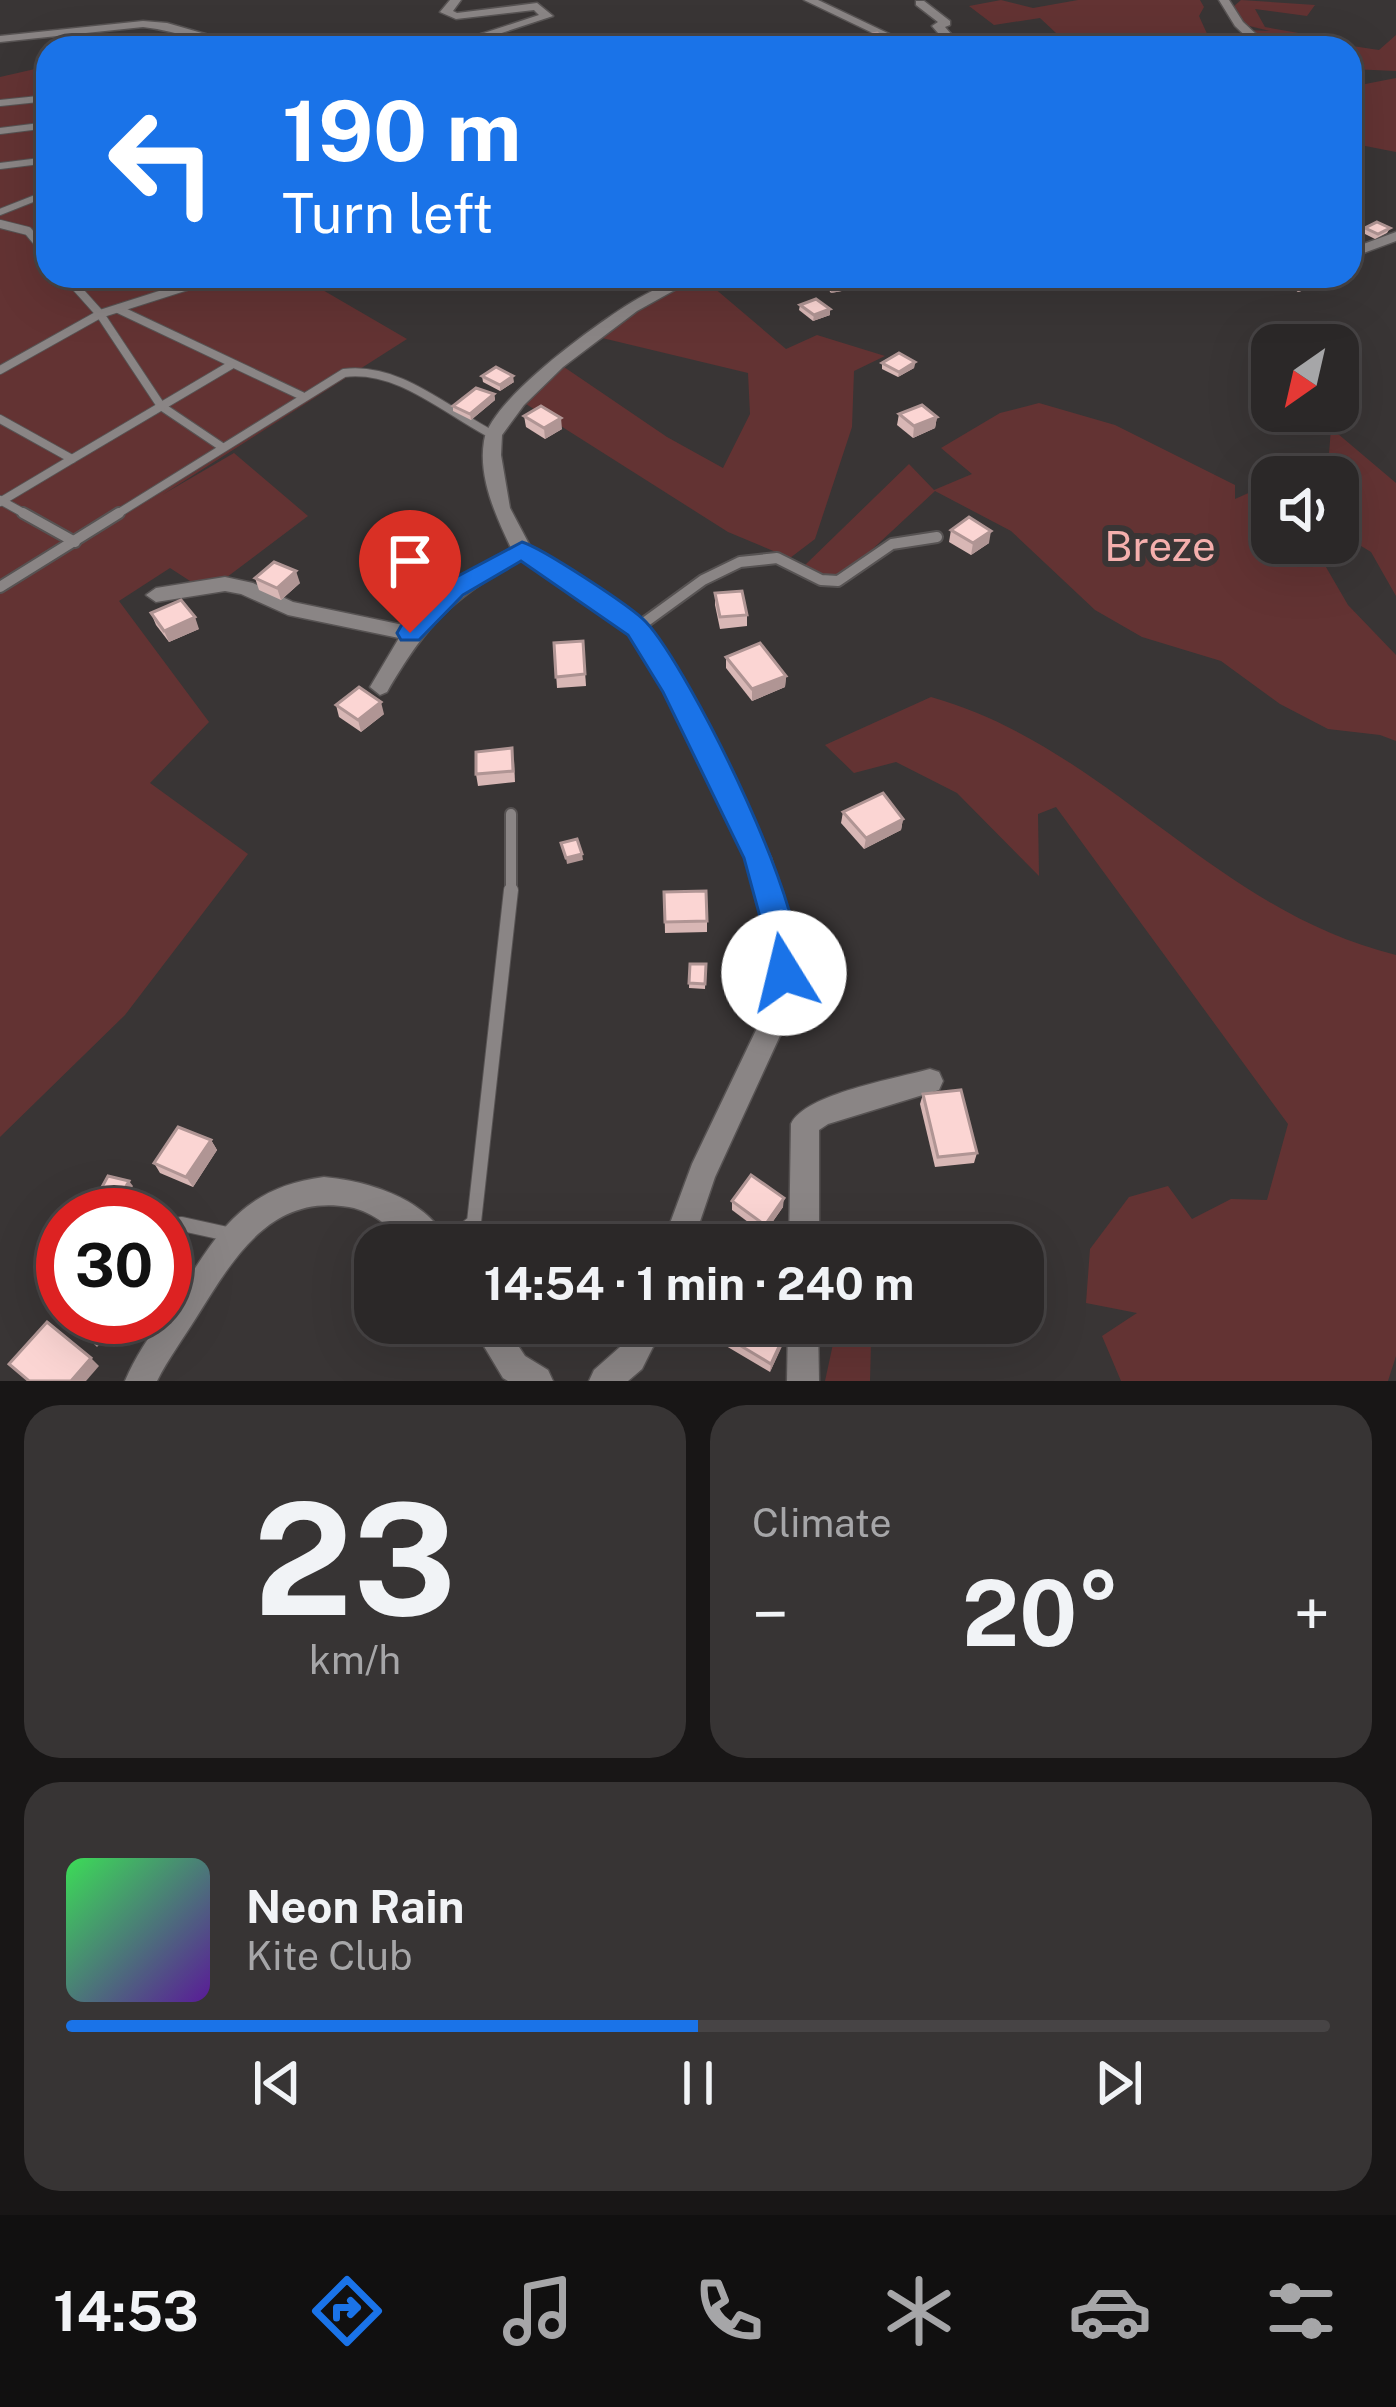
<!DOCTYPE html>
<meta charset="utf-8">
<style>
:root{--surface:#2b2828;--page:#373434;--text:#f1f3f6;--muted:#a6a6a8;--line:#474445;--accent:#1a73e8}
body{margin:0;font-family:"Public Sans",sans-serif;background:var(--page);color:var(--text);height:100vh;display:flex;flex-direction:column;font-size:45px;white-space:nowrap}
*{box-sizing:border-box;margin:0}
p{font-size:39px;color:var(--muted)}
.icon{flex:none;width:66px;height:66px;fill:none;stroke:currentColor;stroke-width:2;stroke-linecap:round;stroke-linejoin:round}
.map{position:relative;height:1381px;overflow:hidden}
.details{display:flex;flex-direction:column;gap:24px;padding:24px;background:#181616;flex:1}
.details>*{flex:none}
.top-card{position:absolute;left:36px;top:36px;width:1326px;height:252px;border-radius:36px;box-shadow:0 12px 48px #0002,0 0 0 3px var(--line);background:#1a73e8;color:#fff;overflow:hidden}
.needle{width:78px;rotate:214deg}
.buttons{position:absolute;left:1251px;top:324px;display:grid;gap:24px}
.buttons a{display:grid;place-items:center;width:108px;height:108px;border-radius:24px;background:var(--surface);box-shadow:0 12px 48px #0002,0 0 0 3px var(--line);font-size:60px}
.speed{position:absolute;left:36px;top:1188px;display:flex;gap:24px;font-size:60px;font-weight:700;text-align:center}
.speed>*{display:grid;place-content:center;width:156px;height:156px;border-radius:50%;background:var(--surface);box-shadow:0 12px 48px #0002,0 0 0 3px var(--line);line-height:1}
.speed .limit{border:18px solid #d22;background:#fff;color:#111}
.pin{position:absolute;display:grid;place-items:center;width:102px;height:102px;color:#fff;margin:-123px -51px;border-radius:50% 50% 50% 0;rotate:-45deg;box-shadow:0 0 12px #0007}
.pin .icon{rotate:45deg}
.me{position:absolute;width:132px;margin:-66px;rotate:351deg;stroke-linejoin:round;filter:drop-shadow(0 0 9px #0008)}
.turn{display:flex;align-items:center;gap:42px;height:252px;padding:0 48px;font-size:54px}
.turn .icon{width:156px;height:156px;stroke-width:2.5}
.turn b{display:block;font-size:84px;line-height:102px}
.big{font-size:90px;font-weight:700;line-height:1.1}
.details .widget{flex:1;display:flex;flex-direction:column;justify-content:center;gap:18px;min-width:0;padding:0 42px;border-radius:36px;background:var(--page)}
.details .dial{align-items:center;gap:0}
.dial b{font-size:156px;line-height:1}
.song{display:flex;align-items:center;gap:36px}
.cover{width:144px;height:144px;border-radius:18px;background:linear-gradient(135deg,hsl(130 70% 55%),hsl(270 70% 35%))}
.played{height:12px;border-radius:6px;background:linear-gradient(90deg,var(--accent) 50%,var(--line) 50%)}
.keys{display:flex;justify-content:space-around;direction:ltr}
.heat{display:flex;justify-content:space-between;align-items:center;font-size:66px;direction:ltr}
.details .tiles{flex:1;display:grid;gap:24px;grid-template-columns:1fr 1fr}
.widget:last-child{grid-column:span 2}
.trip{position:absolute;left:354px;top:1224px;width:690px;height:120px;border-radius:36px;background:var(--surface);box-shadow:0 12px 48px #0002,0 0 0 3px var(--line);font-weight:700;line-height:120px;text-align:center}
.dock{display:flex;height:192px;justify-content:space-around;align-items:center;background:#111010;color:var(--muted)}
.dock .icon{width:84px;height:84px}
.dock .selected{color:var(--accent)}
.dock b{font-size:54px;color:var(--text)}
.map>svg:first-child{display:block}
</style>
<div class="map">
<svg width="1396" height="1381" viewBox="0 0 1396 1381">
<rect width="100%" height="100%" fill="#393535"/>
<g fill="#633333">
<path d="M1001 0 1033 8 1078 0H1200L1204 7 1199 16 1213 47 1072 48 1040 18 994 25 969 6Z"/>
<path d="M1241 0 1315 5 1307 16 1255 9 1265 27 1333 39 1332 43 1379 50 1396 35V71L1350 69V48H1267L1248 30 1270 31 1245 25 1233 7Z"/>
<path d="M48 66V276H319L324 282 321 289 407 339 162 495 234 453 308 516 207 592 170 568 119 601 209 722 150 783 248 854 125 1015 0 1137V77Z"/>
<path d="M1396 78V152L1350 143V87Z"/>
<path d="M700 276 786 349 817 335 885 356 854 371 852 427 815 539 790 558 728 532 526 404 564 367 667 437 723 468 750 414 748 373 598 337 636 309Z"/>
<path d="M1039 403 1115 425 1235 485V499L1253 491 1272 499 1264 526 1272 527V543H1312L1348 605 1396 655V741L1380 735 1328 729 1280 704 1221 661 1142 637 1095 610 1011 531 935 491 835 584 804 566 909 464 934 490 972 474 941 448 1000 413Z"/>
<path d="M1331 428 1396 483V596L1371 552 1338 532V477H1309L1329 454Z"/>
<path d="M931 697C1109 747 1212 910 1396 955V1356L1388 1381H1121L1102 1336 1137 1313 1086 1303 1090 1249 1129 1197 1168 1186 1192 1219 1231 1199 1267 1200 1288 1124 1056 807 1038 814 1039 876 957 793 896 762 854 773 825 745Z"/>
<path d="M871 1343 870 1381H825L833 1344Z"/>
</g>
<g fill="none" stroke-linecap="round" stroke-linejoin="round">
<defs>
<g id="service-far3">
<path d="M0 103 48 98"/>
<path d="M0 131 48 125"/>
<path d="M0 166 48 160"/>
<path d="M0 212 48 193"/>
<path d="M0 224 6 225"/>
</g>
<g id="service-far2">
<path d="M0 224 28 231 48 255"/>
<path d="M66 276 100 314 161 406 222 447"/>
<path d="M118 309 302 396"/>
<path d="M0 370 100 314 219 276"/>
<path d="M0 419 72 459 0 502"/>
<path d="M72 459 231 365"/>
<path d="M0 500 29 516"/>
<path d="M114 516 344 373C399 366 446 411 493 435"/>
</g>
<g id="service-far1">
<path d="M23 513 75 542"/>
<path d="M0 587 119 513"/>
<path d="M637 628 703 580 740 562 777 558 821 580 838 581 892 544 937 537"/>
<path d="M511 814V893"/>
</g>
<g id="service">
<path d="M165 1227 182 1224 232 1235"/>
<path d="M446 1245 474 1222 511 890"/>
</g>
<g id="minor">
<path d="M450 0H461L453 11 457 13 537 3 553 16 456 48H438L539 15 534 10 456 19 440 12Z"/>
<path d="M804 0H818L919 48H904Z"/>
<path d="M1219 0H1229L1243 22 1271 48H1258L1235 26Z"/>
<path d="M916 1H924L950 21V25L945 27 963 48H951L932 26 938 22 916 5Z"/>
<path d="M143 21 167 23 254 48C216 48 181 31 143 27L0 42V36Z"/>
<path d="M1396 232V241L1350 258V249Z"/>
<path d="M682 276H700L637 311 563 367 524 405 502 435 501 455 510 508 530 546 644 623 682 685 771 858 794 939 797 973 784 1027 715 1177 692 1245H662L692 1164 758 1026 771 973 770 939 747 858 665 692 630 633 521 559C453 598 427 623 387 692L380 695 370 687 399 638 288 615 241 594 225 591 156 602 146 595 156 588 225 577 253 583 293 602 408 626 447 587 511 548C496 516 478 478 484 441 490 401 590 329 624 307 642 295 663 286 682 276Z"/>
<path d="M930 1069 939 1072 943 1081 939 1090 828 1124 819 1130V1245H789L791 1124C804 1094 898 1078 930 1069Z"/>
<path d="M324 1177C368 1181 430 1199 449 1245 438 1245 421 1248 412 1243 390 1230 376 1212 349 1207 269 1193 232 1261 196 1318 183 1339 168 1359 157 1381H125C135 1357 149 1337 163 1317 210 1251 229 1189 324 1177Z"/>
<path d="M470 1323H503L525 1356 548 1370 553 1381H508L503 1378Z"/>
<path d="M633 1323H665L642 1369 628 1381H589L594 1370 620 1347Z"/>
<path d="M788 1323H818L819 1381H787Z"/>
</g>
</defs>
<use href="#service-far3" stroke="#575353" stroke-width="8"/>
<use href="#service-far2" stroke="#575353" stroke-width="10"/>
<use href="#service-far1" stroke="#575353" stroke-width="14"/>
<use href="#service" stroke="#575353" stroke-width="16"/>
<use href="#minor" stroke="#575353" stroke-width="3"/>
<path stroke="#9b9898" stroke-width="3" stroke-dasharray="3 6" stroke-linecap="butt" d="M513 48 528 37"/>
<use href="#service-far3" stroke="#8a8585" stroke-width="6"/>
<use href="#service-far2" stroke="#8a8585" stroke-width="8"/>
<use href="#service-far1" stroke="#8a8585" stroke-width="10"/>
<use href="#service" stroke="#8a8585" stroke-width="14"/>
<use href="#minor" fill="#8a8585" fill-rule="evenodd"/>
</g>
<g fill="#d8b7b5">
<path d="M1365 228H1390L1387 233 1375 239 1363 233Z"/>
<path d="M821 276H841L847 290 831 293 820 279Z"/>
<path d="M1226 276H1255V284L1247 289 1225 278Z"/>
<path d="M1287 278 1311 288 1298 292 1285 283Z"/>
<path d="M800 305 830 315 813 321 799 310Z"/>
<path d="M915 362 914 368 898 377 882 369V363Z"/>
<path d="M482 376 514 382 500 391 483 382Z"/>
<path d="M494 394 495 400 471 420 453 411V406Z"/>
<path d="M899 414 937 417 935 428 913 438 897 425Z"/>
<path d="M524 416 562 429 545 439 526 427Z"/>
<path d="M951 530 989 543 971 555 949 542Z"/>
<path d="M406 575 447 580 429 597 409 587Z"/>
<path d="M255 578 300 583 281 600 259 590Z"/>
<path d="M715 593 747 615V626L720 629 715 605Z"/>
<path d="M151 613 199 629 169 642 156 625Z"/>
<path d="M583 641 586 686 557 688 554 643Z"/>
<path d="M726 657 786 676 785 687 752 701 726 668Z"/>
<path d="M336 705 384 714 361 732 339 717Z"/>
<path d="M514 760 515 782 478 786 476 774Z"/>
<path d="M843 812 903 819 901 830 864 849 841 823Z"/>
<path d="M664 892 707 921V932L665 933Z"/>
<path d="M690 964H706L705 989 689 988Z"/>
<path d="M923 1094 977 1153 974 1163 935 1167 920 1104Z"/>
<path d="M211 1140 217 1150 193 1187 160 1173 154 1163Z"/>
<path d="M732 1201 783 1207 764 1234 732 1210Z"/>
<path d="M727 1323H792L770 1372 721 1343V1334Z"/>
</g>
<g fill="#b09594">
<path d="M886 40 885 45 870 47V43Z"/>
<path d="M1313 283 1311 288 1298 292 1300 286Z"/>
<path d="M847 284V290L831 293V287Z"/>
<path d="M830 309V315L813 321 814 315Z"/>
<path d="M915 362 914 368 898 377 899 372Z"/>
<path d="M513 376 514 382 500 391V385Z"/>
<path d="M494 394 495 400 471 420 470 414Z"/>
<path d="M937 417 935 428 913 438 914 426Z"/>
<path d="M561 418 562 429 545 439 544 428Z"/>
<path d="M991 531 989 543 971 555 973 543Z"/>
<path d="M445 569 447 580 429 597 426 585Z"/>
<path d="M296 571 300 583 281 600 277 588Z"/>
<path d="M195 617 199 629 169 642 164 631Z"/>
<path d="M786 676 785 687 752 701V689Z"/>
<path d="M381 702 384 714 361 732 358 720Z"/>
<path d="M903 819 901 830 864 849 866 838Z"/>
<path d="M582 854 583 860 567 864 566 858Z"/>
<path d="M211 1140 217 1150 193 1187 186 1177Z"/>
<path d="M129 1181 133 1186 116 1215H110Z"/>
<path d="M784 1198 783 1207 764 1234 765 1225Z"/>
<path d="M110 1317H125L97 1347 89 1339Z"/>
<path d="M790 1323H792V1325L770 1372 771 1364Z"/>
<path d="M91 1358 99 1366 86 1381H71Z"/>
</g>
<g fill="#fbd5d3" stroke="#b09594" stroke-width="3">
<path d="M877 33 886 40 870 43 862 36Z"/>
<path d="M1377 222 1390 228 1378 234 1365 228Z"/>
<path d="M823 276H841L847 284 831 287Z"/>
<path d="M1234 276H1252L1257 279 1249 283Z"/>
<path d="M1293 276H1304L1313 283 1300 286 1287 278Z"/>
<path d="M816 299 830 309 814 315 800 305Z"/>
<path d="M899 353 915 362 899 372 882 363Z"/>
<path d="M496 367 513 376 500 385 482 376Z"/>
<path d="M476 388 494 394 470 414 453 406Z"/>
<path d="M922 405 937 417 914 426 899 414Z"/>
<path d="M541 406 561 418 544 428 524 416Z"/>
<path d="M969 517 991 531 973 543 951 530Z"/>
<path d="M425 559 445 569 426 585 406 575Z"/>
<path d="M274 562 296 571 277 588 255 578Z"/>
<path d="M742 591 747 615 720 617 715 593Z"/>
<path d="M181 600 195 617 164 631 151 613Z"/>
<path d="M583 641 585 674 556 677 554 643Z"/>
<path d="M760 643 786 676 752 689 726 657Z"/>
<path d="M359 687 381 702 358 720 336 705Z"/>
<path d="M512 748 513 771 476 774V752Z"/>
<path d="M883 793 903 819 866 838 843 812Z"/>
<path d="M577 839 582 854 566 858 561 843Z"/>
<path d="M706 891 707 921 665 922 664 892Z"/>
<path d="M690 964H706L705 984 689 983Z"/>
<path d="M961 1090 977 1153 938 1157 923 1094Z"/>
<path d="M178 1127 211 1140 186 1177 154 1163Z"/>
<path d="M751 1175 784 1198 765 1225 732 1201Z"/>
<path d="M108 1176 129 1181 110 1215 89 1211Z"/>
<path d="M65 1317H110L89 1339Z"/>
<path d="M47 1322 91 1358 71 1381H29L9 1364Z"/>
<path d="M727 1323H790L771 1364 721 1334Z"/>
</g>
<path fill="#1a73e8" stroke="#114b97" stroke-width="3" d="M522 542C542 548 631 606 646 622 688 666 821 930 796 983L784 987 773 983 766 939 744 858 663 692 628 635 521 561 463 595 419 640H401L397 633 401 626 445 583Z"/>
<g text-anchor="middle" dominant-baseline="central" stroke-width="12" stroke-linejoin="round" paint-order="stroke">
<g font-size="42" fill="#f5afad" stroke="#393535">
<text x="1160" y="545">Breze</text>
</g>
</g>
</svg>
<div class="buttons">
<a><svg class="needle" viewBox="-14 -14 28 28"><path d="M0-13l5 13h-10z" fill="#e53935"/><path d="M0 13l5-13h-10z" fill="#a6a6a8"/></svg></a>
<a><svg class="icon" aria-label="sound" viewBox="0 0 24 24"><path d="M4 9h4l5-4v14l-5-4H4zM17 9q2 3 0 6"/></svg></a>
</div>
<div class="speed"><div class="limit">30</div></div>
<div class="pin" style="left:410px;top:633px;background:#d93025"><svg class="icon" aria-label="arrive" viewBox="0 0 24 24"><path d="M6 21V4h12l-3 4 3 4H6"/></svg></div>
<svg class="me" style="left:784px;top:973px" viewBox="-20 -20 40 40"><circle r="19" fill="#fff"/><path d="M0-13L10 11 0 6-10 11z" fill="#1a73e8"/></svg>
<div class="trip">14:54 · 1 min · 240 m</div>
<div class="top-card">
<div class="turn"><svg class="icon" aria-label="left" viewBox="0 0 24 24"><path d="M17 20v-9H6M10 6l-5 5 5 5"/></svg><div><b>190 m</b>Turn left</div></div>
</div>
</div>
<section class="details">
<div class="tiles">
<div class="widget dial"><b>23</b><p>km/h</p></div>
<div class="widget"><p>Climate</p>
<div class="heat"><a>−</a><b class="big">20°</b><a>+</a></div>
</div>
<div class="widget">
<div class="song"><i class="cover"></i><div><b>Neon Rain</b><p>Kite Club</p></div></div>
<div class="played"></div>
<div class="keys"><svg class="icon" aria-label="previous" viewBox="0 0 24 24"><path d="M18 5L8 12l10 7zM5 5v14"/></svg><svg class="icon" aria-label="pause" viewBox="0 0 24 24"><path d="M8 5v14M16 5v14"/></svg><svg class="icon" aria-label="next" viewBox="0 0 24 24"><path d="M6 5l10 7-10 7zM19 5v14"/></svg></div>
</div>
</div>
</section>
<nav class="dock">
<b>14:53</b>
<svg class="icon selected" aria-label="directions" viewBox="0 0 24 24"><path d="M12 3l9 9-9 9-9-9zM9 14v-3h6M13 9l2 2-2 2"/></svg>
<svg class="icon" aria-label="music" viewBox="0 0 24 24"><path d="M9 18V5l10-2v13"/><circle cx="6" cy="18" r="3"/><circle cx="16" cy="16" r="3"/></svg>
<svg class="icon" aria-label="phone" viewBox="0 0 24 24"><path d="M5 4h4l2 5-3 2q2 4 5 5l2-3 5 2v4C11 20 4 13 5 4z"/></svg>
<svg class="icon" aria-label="climate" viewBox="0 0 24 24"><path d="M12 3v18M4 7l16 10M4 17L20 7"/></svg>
<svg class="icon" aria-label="car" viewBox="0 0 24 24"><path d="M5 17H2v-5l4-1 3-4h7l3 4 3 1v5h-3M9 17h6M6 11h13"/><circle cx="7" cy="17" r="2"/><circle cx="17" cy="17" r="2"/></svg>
<svg class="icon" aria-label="filters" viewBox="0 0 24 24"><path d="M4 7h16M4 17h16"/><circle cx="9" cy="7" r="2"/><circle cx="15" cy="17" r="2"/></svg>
</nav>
